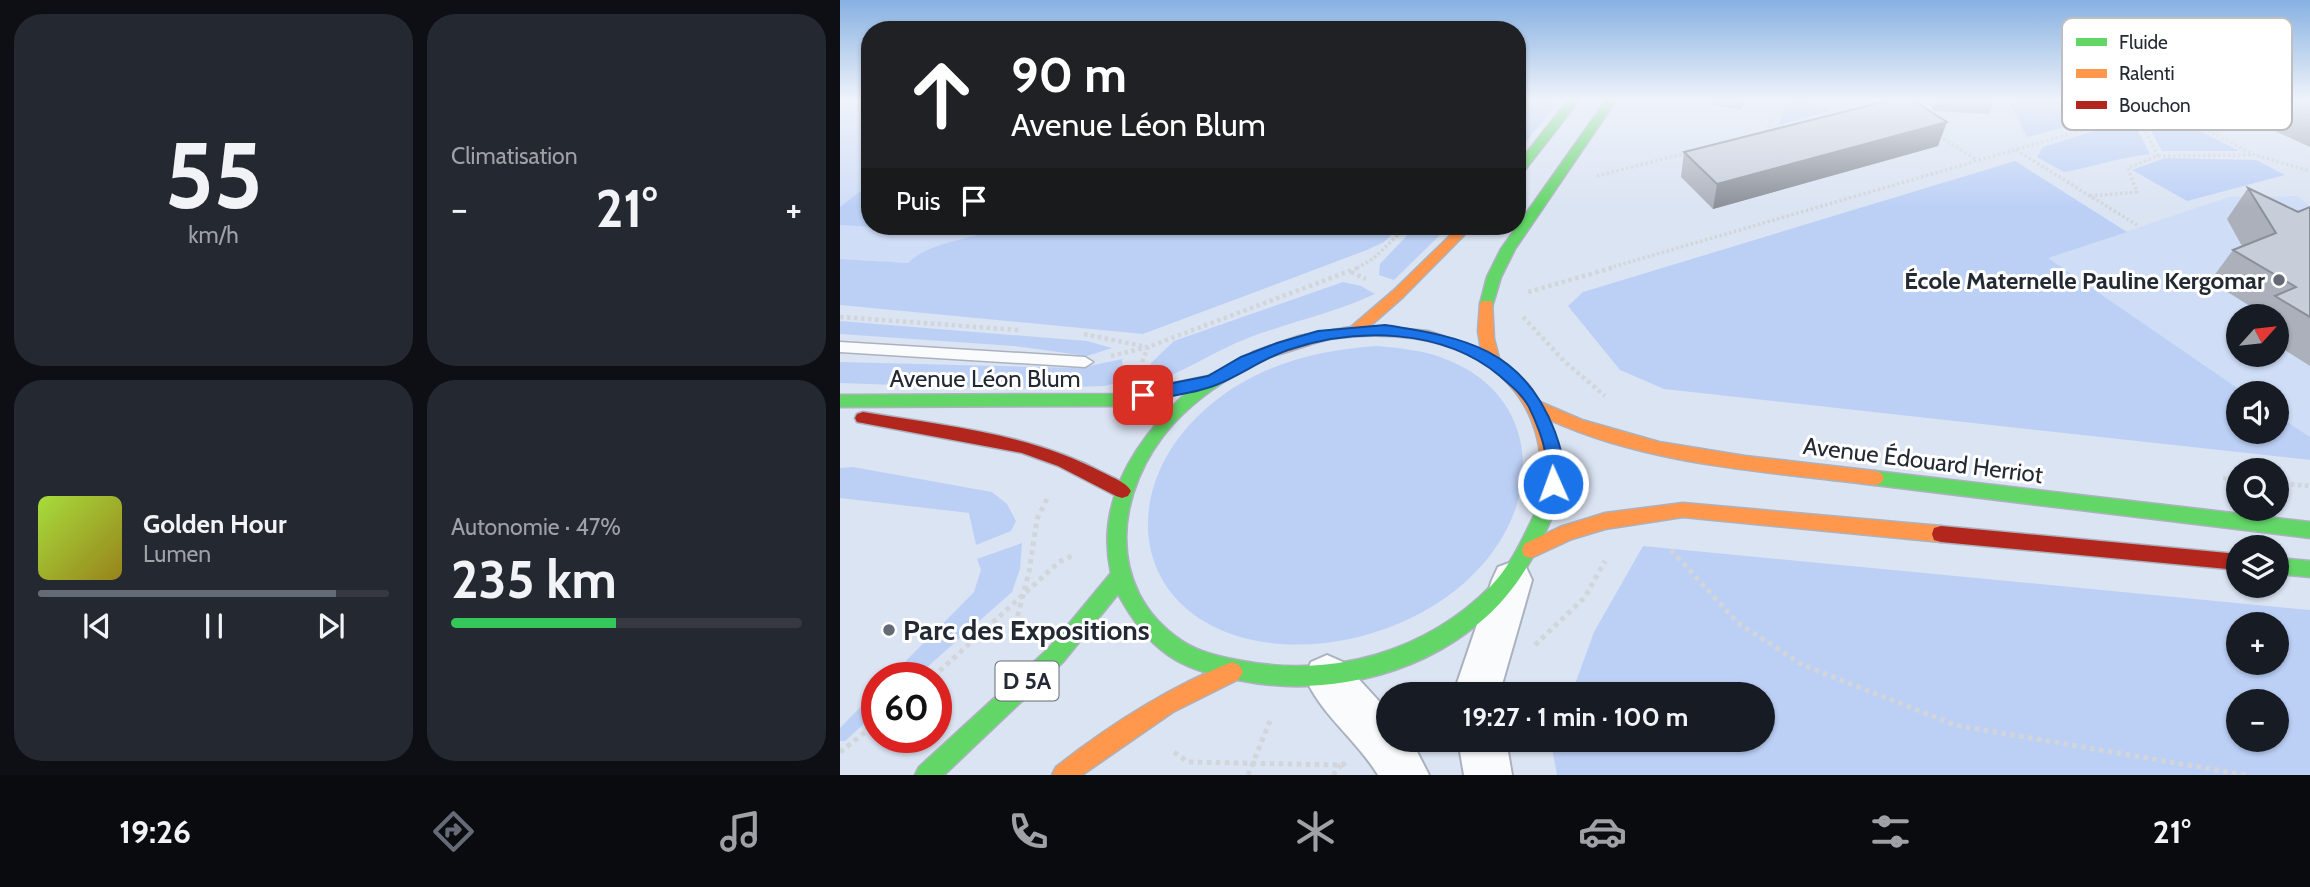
<!DOCTYPE html>
<html lang="fr">
<meta charset="utf-8">
<style>
:root{--surface:#171b24;--page:#242831;--text:#f1f3f6;--muted:#9ea1a6;--line:#363941;--accent:#646b77}
body{margin:0;font-family:Cabin,sans-serif;background:var(--page);color:var(--text);height:100vh;display:flex;flex-direction:column;font-size:26px;white-space:nowrap}
*{box-sizing:border-box;margin:0}
p{font-size:23px;color:var(--muted)}
.icon{flex:none;width:38px;height:38px;fill:none;stroke:currentColor;stroke-width:2;stroke-linecap:round;stroke-linejoin:round}
.map{position:relative;flex:1;overflow:hidden}
.sheet{display:flex;flex-direction:column;gap:14px;padding:14px;background:#0d0f14;width:840px}
.sheet>*{flex:none}
.hud{position:absolute;left:21px;top:21px;width:665px;height:214px;border-radius:28px;box-shadow:0 2px 5px #0004;background:#202124;color:#fff;overflow:hidden}
.needle{width:46px;rotate:63deg}
.tools{position:absolute;left:1386px;top:304px;display:grid;gap:14px}
.tools a{display:grid;place-items:center;width:63px;height:63px;border-radius:50%;background:var(--surface);box-shadow:0 2px 5px #0004;font-size:35px}
.speed{position:absolute;left:21px;top:662px;display:flex;gap:14px;font-size:35px;font-weight:700;text-align:center}
.speed>*{display:grid;place-content:center;width:91px;height:91px;border-radius:50%;background:var(--surface);box-shadow:0 2px 5px #0004;line-height:1}
.speed .limit{border:10px solid #d22;background:#fff;color:#111}
.pin{position:absolute;display:grid;place-items:center;width:60px;height:60px;color:#fff;margin:-30px;border-radius:14px;box-shadow:0 4px 10px #0006}
.me{position:absolute;width:77px;margin:-38px;rotate:358deg;stroke-linejoin:round;filter:drop-shadow(0 0 5px #0008)}
.turn{display:flex;align-items:center;gap:24px;height:147px;padding:0 35px;font-size:32px}
.turn .icon{width:91px;height:91px;stroke-width:2.5}
.turn b{display:block;font-size:49px;line-height:60px}
.then{display:flex;align-items:center;height:66px;padding:0 35px;background:#0003;gap:14px;font-size:26px}
.big{font-size:52px;font-weight:700;line-height:1.1}
.sheet .widget{flex:1;display:flex;flex-direction:column;justify-content:center;gap:10px;min-width:0;padding:0 24px;border-radius:28px;background:var(--page)}
.sheet .dial{align-items:center;gap:0}
.dial b{font-size:91px;line-height:1}
.song{display:flex;align-items:center;gap:21px}
.cover{width:84px;height:84px;border-radius:10px;background:linear-gradient(135deg,hsl(80 70% 55%),hsl(50 70% 35%))}
.played{height:7px;border-radius:4px;background:linear-gradient(90deg,var(--accent) 85%,var(--line) 85%)}
.keys{display:flex;justify-content:space-around;direction:ltr}
.heat{display:flex;justify-content:space-between;align-items:center;font-size:38px;direction:ltr}
.charge{height:10px;border-radius:5px;background:linear-gradient(90deg,#34c759 47%,var(--line) 0)}
.sheet .tiles{flex:1;display:grid;gap:14px;grid-template-columns:repeat(2,1fr)}
.trip{position:absolute;left:536px;top:682px;width:399px;height:70px;border-radius:35px;background:var(--surface);box-shadow:0 2px 5px #0004;font-weight:700;line-height:70px;text-align:center}
.dock{display:flex;height:112px;justify-content:space-around;align-items:center;background:#090b0e;color:var(--muted)}
.dock .icon{width:49px;height:49px}
.dock .current{color:var(--accent)}
.dock b{font-size:32px;color:var(--text)}
main{display:flex;flex:1;min-height:0}
.map>svg:first-child{display:block}
</style>
<main>
<section class="sheet">
<div class="tiles">
<div class="widget dial"><b>55</b><p>km/h</p></div>
<div class="widget"><p>Climatisation</p>
<div class="heat"><a>−</a><b class="big">21°</b><a>+</a></div>
</div>
<div class="widget">
<div class="song"><i class="cover"></i><div><b>Golden Hour</b><p>Lumen</p></div></div>
<div class="played"></div>
<div class="keys"><svg class="icon" aria-label="previous" viewBox="0 0 24 24"><path d="M18 5L8 12l10 7zM5 5v14"/></svg><svg class="icon" aria-label="pause" viewBox="0 0 24 24"><path d="M8 5v14M16 5v14"/></svg><svg class="icon" aria-label="next" viewBox="0 0 24 24"><path d="M6 5l10 7-10 7zM19 5v14"/></svg></div>
</div>
<div class="widget"><p>Autonomie · 47%</p><b class="big">235 km</b><div class="charge"></div></div>
</div>
</section>
<div class="map">
<svg width="1470" height="775" viewBox="0 0 1470 775">
<rect width="100%" height="100%" fill="#dbe4f3"/>
<g fill="#cfddf7" fill-rule="evenodd">
<path d="M0 99H30V226H548L68 263 0 259Z"/>
<path d="M1457 196 1470 206V437L1437 415V394H1406L1207 258 1389 197ZM1398 317H1437V355H1398Z"/>
</g>
<g fill="#bcd0f6" fill-rule="evenodd">
<path d="M677 99H721L677 152Z"/>
<path d="M948 99H961L993 110 939 125Z"/>
<path d="M1168 99H1286L1298 108 1187 137Z"/>
<path d="M1324 112 1399 151H1322L1304 117Z"/>
<path d="M1292 119 1310 154C1280 157 1253 167 1224 172L1197 157 1203 147Z"/>
<path d="M1325 158 1416 160 1445 175 1347 201 1292 170Z"/>
<path d="M1175 161 1287 232 1208 258 1406 394H1398V432H1437V415L1470 437V460L824 389 780 370 728 306 743 292Z"/>
<path d="M30 184V226H67L63 229 0 225V207Z"/>
<path d="M161 226H560L544 242 527 250 303 334 0 305V259L68 263C91 240 132 241 161 226Z"/>
<path d="M576 226H609L554 280 539 275 540 264Z"/>
<path d="M503 282 521 286 535 294C494 313 450 322 408 338 372 352 342 374 305 385L311 363 334 341Z"/>
<path d="M0 321 247 341 272 348 247 356 174 346 0 334Z"/>
<path d="M537 346C559 348 580 350 600 357 698 391 705 493 643 564 593 622 505 652 430 643 292 625 270 490 369 406 417 365 476 350 537 346Z"/>
<path d="M282 359 283 372 280 382 265 386 167 389 0 383V362L240 368Z"/>
<path d="M13 467 152 492 167 504 176 521 171 531 136 545 129 513 0 498V468Z"/>
<path d="M182 543 180 569 172 592 76 677H50L134 592 141 570 137 559Z"/>
<path d="M803 546 1470 610V775H717L712 748 715 740H922V695H731L754 632ZM1398 625H1437V663H1398ZM1398 702H1437V740H1398Z"/>
<path d="M37 690V712L5 741H0V728Z"/>
</g>
<g fill="none" stroke-linecap="round" stroke-linejoin="round">
<defs>
<path id="lane" d="M0 342 245 357 253 362 245 367 0 352Z"/>
<g id="street">
<path d="M672 562 686 567 692 580 659 695H613L652 580 658 567Z"/>
<path d="M487 655 503 662 548 711V740H571L589 775H538C517 740 481 715 465 677L471 662Z"/>
<path d="M618 740H666L672 775H624Z"/>
</g>
<g id="fast">
<path d="M729 99H740L681 175 677 176V165Z"/>
<path d="M767 99H777L675 249 661 277 652 307H642L640 304 647 277 661 249Z"/>
<path d="M418 351 426 356 423 360C390 376 359 396 333 424 275 489 263 588 342 641 360 653 382 657 402 661 493 678 586 652 651 586 675 561 686 530 702 500L708 498 714 500 717 505C699 550 677 592 639 623 573 678 480 697 398 680 374 676 348 669 328 655 305 639 291 617 278 594L223 662 104 775H75L79 767 209 648 271 573C255 501 296 439 347 392L281 406 0 407V395L281 394 368 376Z"/>
<path d="M1035 471 1470 522V538L1035 485 1029 483 1026 478 1029 473Z"/>
<path d="M1437 558 1470 561V577L1437 574Z"/>
</g>
<g id="slow">
<path d="M620 226H633L563 297 530 326 588 331 641 349 638 331 640 304 642 301H652L654 339 659 358 688 384 700 402 742 420 819 442 905 456 1035 471 1041 473 1044 478 1041 483 1035 485C925 471 811 466 710 420 720 445 727 485 714 510L708 512 702 510 699 505C720 370 605 321 490 339 473 342 422 362 413 360L410 356 413 352 459 336 511 327 553 291Z"/>
<path d="M843 503 1101 526 1108 528 1110 534 1108 540 1101 542 843 517 765 529 732 539 691 558 684 556 682 550 684 544 720 527 765 513Z"/>
<path d="M392 662 399 665 403 672 399 679 333 712 242 775H212L216 767C271 724 327 688 392 662Z"/>
</g>
<g id="jam">
<path d="M23 412C106 426 189 433 264 473 273 478 286 482 291 491L288 496 282 498 276 496 218 466 182 453 17 422 15 418 17 414Z"/>
<path d="M1101 526 1398 554V570L1101 542 1094 540 1092 534 1094 528Z"/>
</g>
</defs>
<use href="#lane" stroke="#abb2be" stroke-width="3"/>
<use href="#street" stroke="#abb2be" stroke-width="4"/>
<use href="#fast" stroke="#abb2be" stroke-width="3"/>
<use href="#slow" stroke="#abb2be" stroke-width="3"/>
<use href="#jam" stroke="#abb2be" stroke-width="3"/>
<g stroke="#d2d5da" stroke-width="3.5" stroke-dasharray="2.5 2.5" stroke-linecap="butt">
<path d="M975 99 1008 108H1025"/>
<path d="M1323 99 1322 107 1415 155 1470 171"/>
<path d="M926 132 941 99"/>
<path d="M1099 136 1137 160"/>
<path d="M1176 150 1297 225"/>
<path d="M1318 156 1412 155"/>
<path d="M757 176 846 153"/>
<path d="M1250 196 1297 192 1288 168 1318 156 1297 114"/>
<path d="M517 268 534 258 567 226"/>
<path d="M769 268 1322 107"/>
</g>
<g stroke="#d2d5da" stroke-width="4.5" stroke-dasharray="3.5 3.5" stroke-linecap="butt">
<path d="M511 272 526 279"/>
<path d="M688 292 775 267"/>
<path d="M0 317 179 330"/>
<path d="M683 317 724 361 765 396"/>
<path d="M244 334 307 347"/>
<path d="M271 356 308 347 520 267"/>
<path d="M302 362 308 347"/>
<path d="M1383 478 1398 479"/>
<path d="M1437 483 1470 486"/>
</g>
<g stroke="#d2d5da" stroke-width="5" stroke-dasharray="4.5 4.5" stroke-linecap="butt">
<path d="M831 550 898 623 963 665 1115 725 1406 775"/>
<path d="M177 632 174 630 189 572 197 519 209 495"/>
<path d="M695 645 745 597 765 561"/>
<path d="M93 677 219 562 234 555"/>
<path d="M0 752 37 723"/>
<path d="M334 752 348 762 502 765 507 762"/>
<path d="M408 775 430 721"/>
<path d="M493 775 501 765"/>
</g>
<use href="#lane" fill="#fafbfd" fill-rule="evenodd"/>
<use href="#street" fill="#fafbfd" fill-rule="evenodd"/>
<use href="#fast" fill="#63d668" fill-rule="evenodd"/>
<use href="#slow" fill="#ff974d" fill-rule="evenodd"/>
<use href="#jam" fill="#b3261e" fill-rule="evenodd"/>
</g>
<g fill="#abb0bb">
<path d="M850 99H906L901 110 850 101Z"/>
<path d="M1088 99H1155L1149 114 1094 111Z"/>
<path d="M1379 99H1470V147L1376 104Z"/>
<path d="M1098 146 873 209 841 177 844 152Z"/>
<path d="M1408 188 1458 212 1470 207V366L1437 345V317H1419L1421 313 1370 281 1393 250 1402 246 1387 219Z"/>
</g>
<g fill="#8b9098">
<path d="M903 99H906L901 110Z"/>
<path d="M1107 122 1098 146 873 209 877 184Z"/>
</g>
<g fill="#c7cdd9" stroke="#8b9098" stroke-width="2">
<path d="M1055 99H1071L1107 122 877 184 844 152Z"/>
<path d="M1408 188 1458 212 1470 207V317L1435 296 1456 287 1393 250 1436 233Z"/>
</g>
<linearGradient id="sky" x2="0" y2="1"><stop stop-color="#87b1e2"/><stop offset="0.48" stop-color="#eff3fa"/><stop offset="1" stop-color="#eff3fa" stop-opacity="0"/></linearGradient>
<rect width="1470" height="208" fill="url(#sky)"/>
<path fill="#1a73e8" stroke="#114b97" stroke-width="2" d="M545 325C624 337 684 349 715 432 721 448 728 472 720 489H707C701 478 707 465 705 452 703 439 695 419 689 407 682 394 671 386 660 376 603 328 516 327 448 350 422 359 401 375 376 385 354 394 327 396 303 401L295 395 303 389 368 376 401 357 437 343 478 331Z"/>
<g fill="#646b77" stroke="#fff" stroke-width="2.5">
<circle cx="1439" cy="280" r="7"/>
<circle cx="49" cy="630" r="7"/>
</g>
<g text-anchor="middle" dominant-baseline="central" stroke-width="6" stroke-linejoin="round" paint-order="stroke">
<rect fill="#fff" stroke="#666a71" stroke-width="2" x="155.5" y="661.5" width="63" height="39" rx="5"/>
<g font-size="23" font-weight="bold" fill="#242a34">
<text x="187" y="681">D 5A</text>
</g>
<g font-size="24" font-weight="bold" fill="#242a34" stroke="#fff" text-anchor="end">
<text x="1425" y="280">École Maternelle Pauline Kergomar</text>
</g>
<g font-size="24" fill="#242a34" stroke="#fff">
<text x="145" y="378">Avenue Léon Blum</text>
<text transform="translate(1083 460) rotate(7)">Avenue Édouard Herriot</text>
</g>
<g font-size="28" font-weight="bold" fill="#242a34" stroke="#fff" text-anchor="start">
<text x="63" y="630">Parc des Expositions</text>
</g>
</g>
<rect x="1222" y="18" width="230" height="112" rx="10" fill="#fff" stroke="#bdbfc2" stroke-width="2"/>
<rect x="1236" y="38" width="31" height="8" fill="#63d668"/>
<rect x="1236" y="69" width="31" height="9" fill="#ff974d"/>
<rect x="1236" y="101" width="31" height="8" fill="#b3261e"/>
<g font-size="19" fill="#242a34">
<text x="1279" y="49">Fluide</text>
<text x="1279" y="80">Ralenti</text>
<text x="1279" y="112">Bouchon</text>
</g>
</svg>
<div class="tools">
<a><svg class="needle" viewBox="-14 -14 28 28"><path d="M0-13l5 13h-10z" fill="#e53935"/><path d="M0 13l5-13h-10z" fill="#9ea1a6"/></svg></a>
<a><svg class="icon" aria-label="sound" viewBox="0 0 24 24"><path d="M4 9h4l5-4v14l-5-4H4zM17 9q2 3 0 6"/></svg></a>
<a><svg class="icon" aria-label="search" viewBox="0 0 24 24"><circle cx="10" cy="10" r="6"/><path d="M15 15l6 6"/></svg></a>
<a><svg class="icon" aria-label="layers" viewBox="0 0 24 24"><path d="M12 4l9 5-9 5-9-5zM3 14l9 5 9-5"/></svg></a>
<a>+</a>
<a>−</a>
</div>
<div class="speed"><div class="limit">60</div></div>
<div class="pin" style="left:303px;top:395px;background:#d93025"><svg class="icon" aria-label="arrive" viewBox="0 0 24 24"><path d="M6 21V4h12l-3 4 3 4H6"/></svg></div>
<svg class="me" style="left:713px;top:484px" viewBox="-20 -20 40 40"><circle r="17" fill="#1a73e8" stroke="#fff" stroke-width="3"/><path d="M0-11L8 9 0 5-8 9z" fill="#fff"/></svg>
<div class="trip">19:27 · 1 min · 100 m</div>
<div class="hud">
<div class="turn"><svg class="icon" aria-label="ahead" viewBox="0 0 24 24"><path d="M12 20V5M6 11l6-6 6 6"/></svg><div><b>90 m</b>Avenue Léon Blum</div></div>
<div class="then">Puis<svg class="icon" aria-label="arrive" viewBox="0 0 24 24"><path d="M6 21V4h12l-3 4 3 4H6"/></svg></div>
</div>
</div>
</main>
<nav class="dock">
<b>19:26</b>
<svg class="icon current" aria-label="directions" viewBox="0 0 24 24"><path d="M12 3l9 9-9 9-9-9zM9 14v-3h6M13 9l2 2-2 2"/></svg>
<svg class="icon" aria-label="music" viewBox="0 0 24 24"><path d="M9 18V5l10-2v13"/><circle cx="6" cy="18" r="3"/><circle cx="16" cy="16" r="3"/></svg>
<svg class="icon" aria-label="phone" viewBox="0 0 24 24"><path d="M5 4h4l2 5-3 2q2 4 5 5l2-3 5 2v4C11 20 4 13 5 4z"/></svg>
<svg class="icon" aria-label="climate" viewBox="0 0 24 24"><path d="M12 3v18M4 7l16 10M4 17L20 7"/></svg>
<svg class="icon" aria-label="car" viewBox="0 0 24 24"><path d="M5 17H2v-5l4-1 3-4h7l3 4 3 1v5h-3M9 17h6M6 11h13"/><circle cx="7" cy="17" r="2"/><circle cx="17" cy="17" r="2"/></svg>
<svg class="icon" aria-label="filters" viewBox="0 0 24 24"><path d="M4 7h16M4 17h16"/><circle cx="9" cy="7" r="2"/><circle cx="15" cy="17" r="2"/></svg>
<b>21°</b>
</nav>
